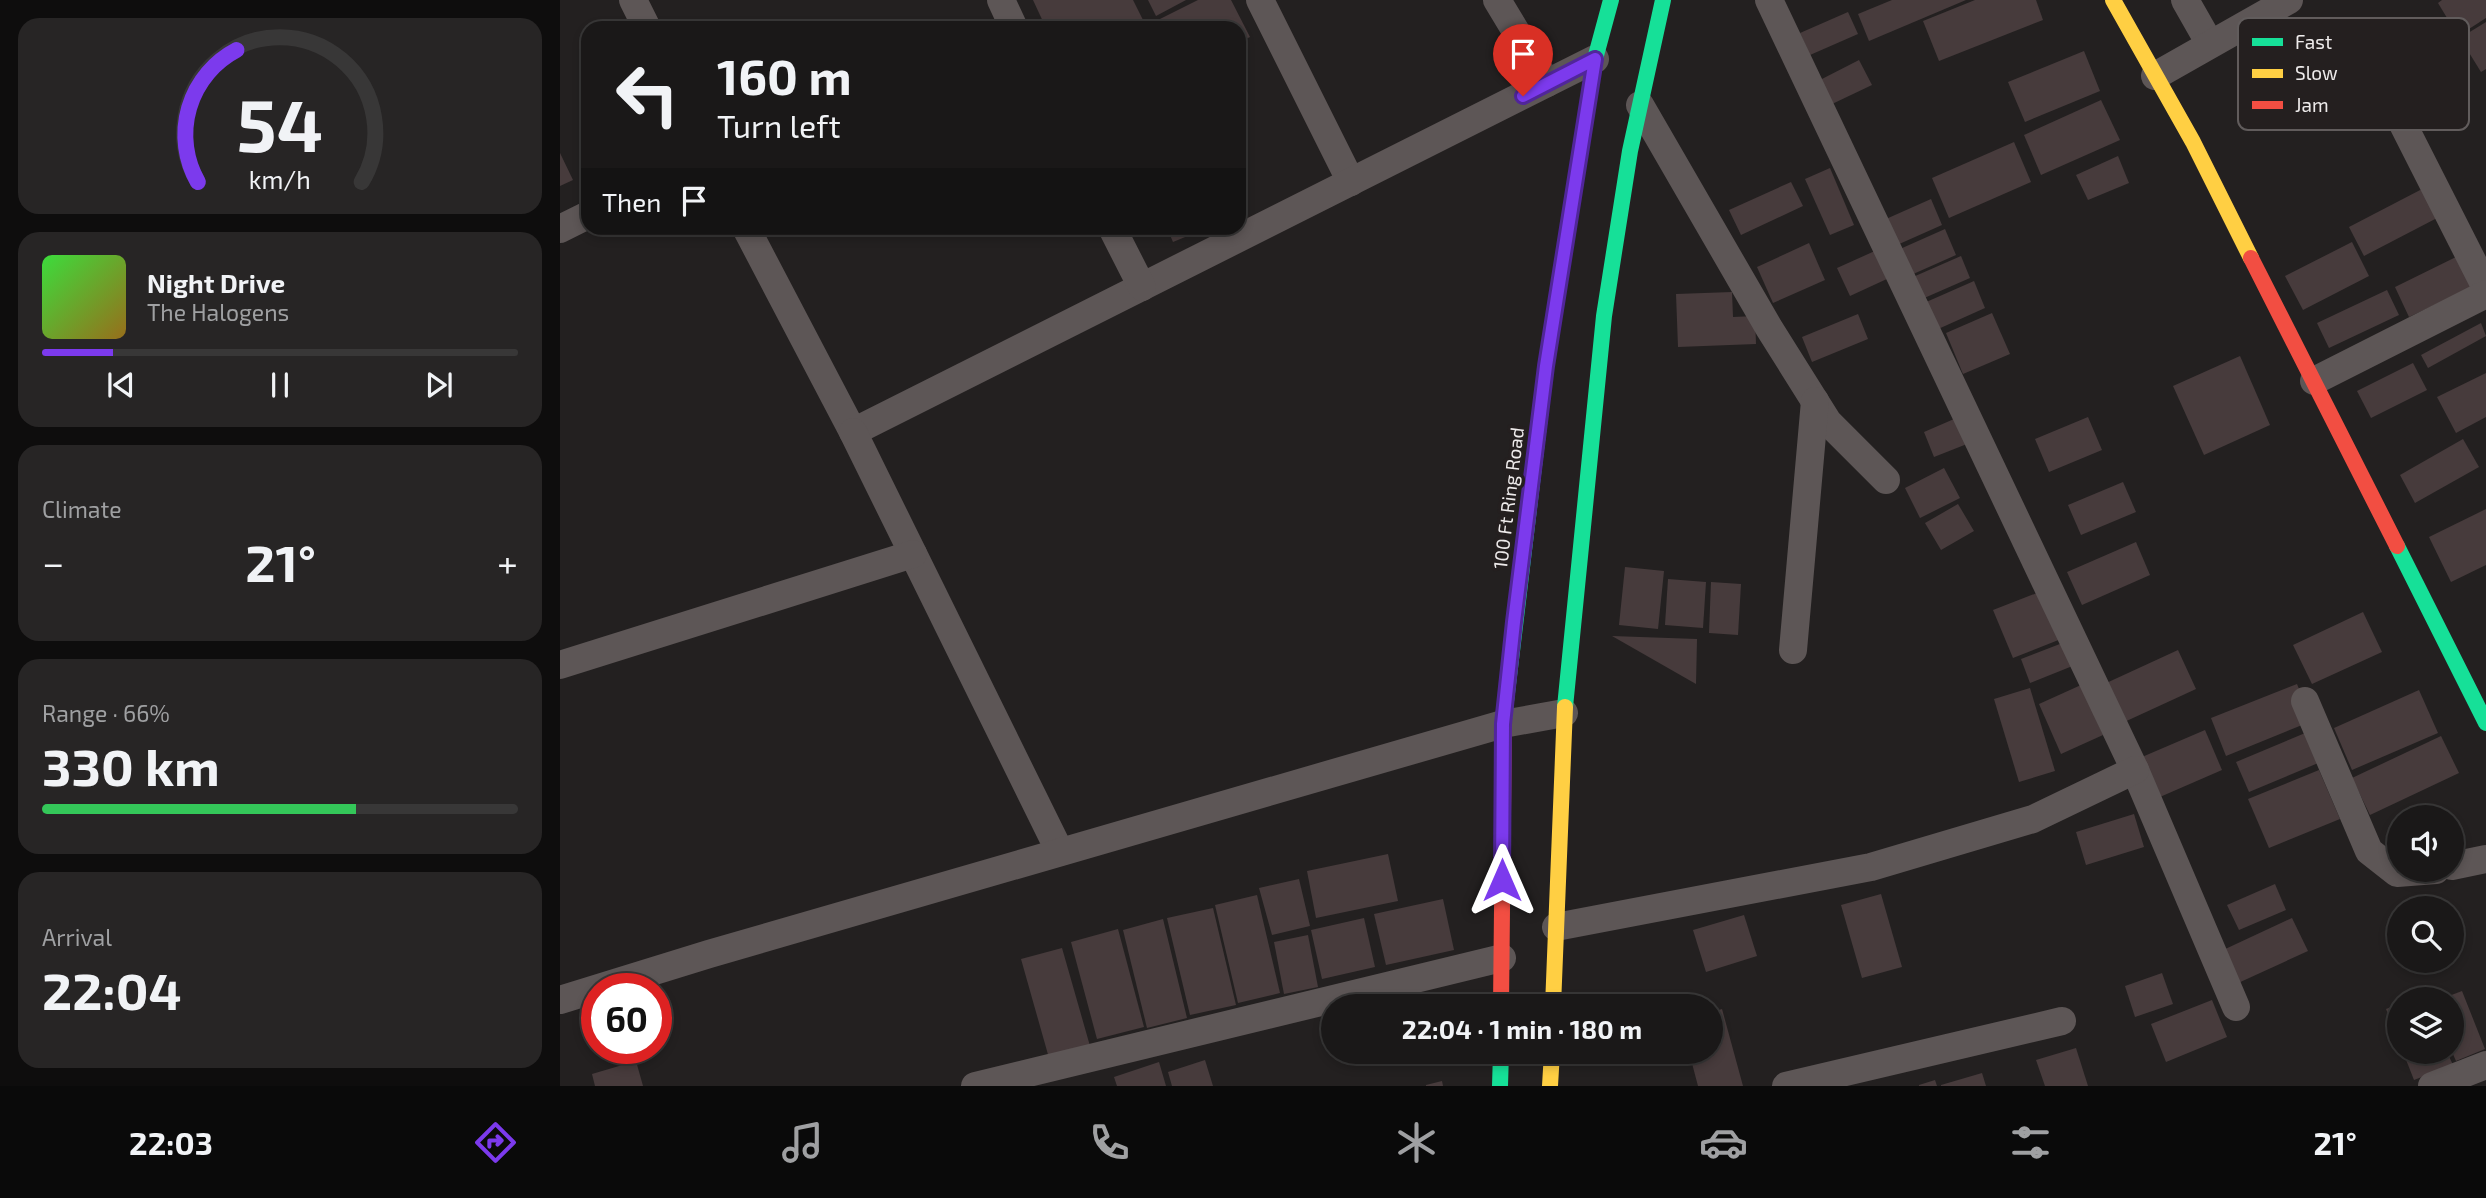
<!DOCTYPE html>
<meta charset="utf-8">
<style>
:root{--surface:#1a1818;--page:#272525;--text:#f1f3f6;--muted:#9fa0a2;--line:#383737;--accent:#7c3aed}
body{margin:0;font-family:"Exo 2",sans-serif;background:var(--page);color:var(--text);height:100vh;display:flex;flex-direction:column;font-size:26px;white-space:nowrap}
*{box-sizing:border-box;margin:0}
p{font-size:23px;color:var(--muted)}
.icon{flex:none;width:38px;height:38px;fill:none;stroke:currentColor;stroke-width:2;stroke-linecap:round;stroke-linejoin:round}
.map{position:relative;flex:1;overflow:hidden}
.panel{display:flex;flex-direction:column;gap:18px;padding:18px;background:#0e0d0d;width:560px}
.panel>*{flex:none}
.hud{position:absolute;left:21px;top:21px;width:665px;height:214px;border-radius:21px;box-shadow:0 4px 10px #0003,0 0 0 2px var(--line);background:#1a1818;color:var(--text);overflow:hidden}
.tools{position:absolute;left:1827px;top:805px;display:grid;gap:14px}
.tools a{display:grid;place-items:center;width:77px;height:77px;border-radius:50%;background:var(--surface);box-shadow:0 4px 10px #0003,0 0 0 2px var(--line);font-size:35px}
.speed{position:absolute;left:21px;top:973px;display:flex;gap:14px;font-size:35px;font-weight:700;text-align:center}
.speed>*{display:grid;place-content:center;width:91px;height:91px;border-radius:50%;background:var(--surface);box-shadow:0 4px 10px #0003,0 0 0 2px var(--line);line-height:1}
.speed .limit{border:10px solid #d22;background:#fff;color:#111}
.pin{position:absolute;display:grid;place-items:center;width:60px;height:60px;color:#fff;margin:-72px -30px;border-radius:50% 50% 50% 0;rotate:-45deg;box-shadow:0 0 7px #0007}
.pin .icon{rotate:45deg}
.me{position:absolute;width:77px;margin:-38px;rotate:0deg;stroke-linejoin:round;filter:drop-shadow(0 0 5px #0008)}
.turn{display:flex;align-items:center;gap:24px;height:147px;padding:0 21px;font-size:32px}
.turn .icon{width:91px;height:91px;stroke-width:2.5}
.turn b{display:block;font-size:49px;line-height:60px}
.then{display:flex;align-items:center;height:66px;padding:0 21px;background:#0003;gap:14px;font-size:26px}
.big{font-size:52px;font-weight:700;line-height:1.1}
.panel .card{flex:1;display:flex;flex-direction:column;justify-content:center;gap:10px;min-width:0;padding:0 24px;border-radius:21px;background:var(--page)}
.panel .dial{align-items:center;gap:0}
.dial svg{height:182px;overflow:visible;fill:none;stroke:var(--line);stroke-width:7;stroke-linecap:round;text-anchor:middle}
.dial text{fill:var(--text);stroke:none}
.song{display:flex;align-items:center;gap:21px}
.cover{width:84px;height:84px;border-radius:10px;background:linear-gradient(135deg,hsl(120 70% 55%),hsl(40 70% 35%))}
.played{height:7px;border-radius:4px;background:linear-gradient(90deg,var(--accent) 15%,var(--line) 15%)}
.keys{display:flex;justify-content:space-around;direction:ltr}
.heat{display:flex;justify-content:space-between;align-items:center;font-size:38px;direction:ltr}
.charge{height:10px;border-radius:5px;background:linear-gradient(90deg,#34c759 66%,var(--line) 0)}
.trip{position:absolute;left:761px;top:994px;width:402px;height:70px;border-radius:35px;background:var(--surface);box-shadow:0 4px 10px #0003,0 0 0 2px var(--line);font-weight:700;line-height:70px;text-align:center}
.dock{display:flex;height:112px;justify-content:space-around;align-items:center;background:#0a0a0a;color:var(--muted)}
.dock .icon{width:49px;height:49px}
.dock .current{color:var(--accent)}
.dock b{font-size:32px;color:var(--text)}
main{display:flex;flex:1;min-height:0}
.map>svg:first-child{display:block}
</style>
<main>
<section class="panel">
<div class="card dial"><svg viewBox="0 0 100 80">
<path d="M14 69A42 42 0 1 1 86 69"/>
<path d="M14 69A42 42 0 0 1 31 11" stroke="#7c3aed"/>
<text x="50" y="56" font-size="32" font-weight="700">54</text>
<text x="50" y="72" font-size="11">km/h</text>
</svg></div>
<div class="card">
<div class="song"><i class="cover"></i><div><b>Night Drive</b><p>The Halogens</p></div></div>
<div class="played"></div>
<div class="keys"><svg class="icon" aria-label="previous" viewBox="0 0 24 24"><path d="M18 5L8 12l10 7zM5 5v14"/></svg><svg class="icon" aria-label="pause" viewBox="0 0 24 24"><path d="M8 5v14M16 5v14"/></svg><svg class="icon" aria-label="next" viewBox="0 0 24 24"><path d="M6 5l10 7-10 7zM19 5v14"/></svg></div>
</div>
<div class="card"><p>Climate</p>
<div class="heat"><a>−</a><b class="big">21°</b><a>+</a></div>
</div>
<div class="card"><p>Range · 66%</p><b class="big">330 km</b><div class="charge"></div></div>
<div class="card"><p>Arrival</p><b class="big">22:04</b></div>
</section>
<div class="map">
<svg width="1926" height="1086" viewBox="0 0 1926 1086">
<rect width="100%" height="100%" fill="#232020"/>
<g fill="#473b3c">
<path d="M473 0H573L586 26 486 28Z"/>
<path d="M588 0H626L596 16Z"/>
<path d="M638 0H671L690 37 679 42V28H596L594 22Z"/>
<path d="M1332 0H1406L1309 41 1298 14Z"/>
<path d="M1415 0H1476L1483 20 1379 61 1363 21Z"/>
<path d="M1882 0H1926V18L1898 36 1878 3Z"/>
<path d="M1288 12 1298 34 1250 55 1240 33Z"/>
<path d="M1926 22V69L1921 72 1900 38Z"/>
<path d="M1524 51 1540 91 1465 122 1448 82Z"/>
<path d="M1299 60 1312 85 1270 105 1258 81Z"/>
<path d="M1541 100 1560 140 1481 175 1464 135Z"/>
<path d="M1454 142 1471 182 1389 218 1372 178Z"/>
<path d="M0 153 13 180 0 186Z"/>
<path d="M1558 156 1569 183 1528 200 1516 175Z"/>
<path d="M1270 168 1294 225 1270 235 1245 179Z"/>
<path d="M1231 182 1243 206 1181 235 1169 210Z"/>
<path d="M1864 188 1879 217 1804 256 1789 227Z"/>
<path d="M1371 199 1382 225 1337 245 1326 219Z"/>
<path d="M607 228H647L613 242Z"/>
<path d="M1385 229 1396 255 1351 275 1340 249Z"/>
<path d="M1792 242 1809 276 1743 310 1725 276Z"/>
<path d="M1249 243 1265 280 1213 303 1197 267Z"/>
<path d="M1317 250 1329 278 1290 296 1277 268Z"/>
<path d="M1900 255 1915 286 1849 317 1835 287Z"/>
<path d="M1401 256 1410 278 1362 299 1353 277Z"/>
<path d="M1414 281 1425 308 1376 330 1364 303Z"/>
<path d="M1827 290 1839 315 1769 348 1757 323Z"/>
<path d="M1172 292 1173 317 1195 316 1196 344 1118 347 1116 294Z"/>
<path d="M1432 313 1450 354 1403 374 1386 333Z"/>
<path d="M1298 314 1308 339 1252 362 1242 337Z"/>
<path d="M1921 323 1926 336 1868 368 1861 355Z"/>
<path d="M1680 356 1710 425 1644 455 1613 386Z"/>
<path d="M1853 363 1867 390 1811 418 1797 391Z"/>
<path d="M1926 373V417L1896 433 1877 397Z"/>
<path d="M1401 416 1412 442 1374 457 1364 432Z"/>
<path d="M1528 417 1542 450 1489 472 1475 439Z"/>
<path d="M1903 439 1919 467 1855 503 1840 475Z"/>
<path d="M1384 468 1400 498 1360 518 1345 488Z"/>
<path d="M1563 482 1576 512 1521 535 1508 505Z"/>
<path d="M1398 504 1414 531 1381 550 1365 523Z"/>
<path d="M1926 509V565L1891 582 1869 537Z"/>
<path d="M1576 542 1590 575 1522 605 1507 572Z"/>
<path d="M1065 567 1104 571 1098 629 1059 625Z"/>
<path d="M1108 579 1146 582 1143 628 1105 625Z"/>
<path d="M1151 582 1181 584 1178 635 1149 633Z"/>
<path d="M1482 591 1501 639 1453 658 1433 610Z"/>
<path d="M1803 612 1822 652 1752 684 1733 645Z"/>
<path d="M1052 636 1137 639 1136 684Z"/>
<path d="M1505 642 1515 665 1470 683 1461 659Z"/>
<path d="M1618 650 1636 689 1560 724 1542 685Z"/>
<path d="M1737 684 1752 721 1666 756 1651 718Z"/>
<path d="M1521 685 1543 735 1501 754 1479 704Z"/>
<path d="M1470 688 1495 771 1459 782 1434 699Z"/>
<path d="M1859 690 1878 733 1792 770 1774 728Z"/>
<path d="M1645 730 1662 770 1593 800 1575 760Z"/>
<path d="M1750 731 1763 761 1689 792 1676 762Z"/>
<path d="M1881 736 1899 773 1810 815 1792 778Z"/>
<path d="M1759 770 1780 819 1709 848 1688 799Z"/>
<path d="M1574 814 1584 847 1526 865 1516 832Z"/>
<path d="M828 854 838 901 756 918 747 871Z"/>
<path d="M739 879 750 926 712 935 699 888Z"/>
<path d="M1715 884 1726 910 1679 930 1667 905Z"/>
<path d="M1321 894 1342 967 1302 978 1281 905Z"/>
<path d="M697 895 720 993 678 1003 655 905Z"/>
<path d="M883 899 894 950 826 965 814 914Z"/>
<path d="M653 908 676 1005 630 1015 607 918Z"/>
<path d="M1184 915 1197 956 1146 972 1133 930Z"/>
<path d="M804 918 815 967 762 979 751 930Z"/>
<path d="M1732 918 1748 951 1676 984 1661 951Z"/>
<path d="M603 919 627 1018 587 1028 563 930Z"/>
<path d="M558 929 584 1027 537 1039 511 942Z"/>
<path d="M748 935 758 987 724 994 714 942Z"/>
<path d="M502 948 530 1046 489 1058 461 959Z"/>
<path d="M1602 973 1613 1004 1575 1017 1565 986Z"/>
<path d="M1902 991 1925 1049 1896 1061 1892 1052V999H1881Z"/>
<path d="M1652 1000 1667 1037 1606 1062 1591 1024Z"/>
<path d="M1839 1004V1041L1826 1009Z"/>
<path d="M1162 1009 1183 1086H1138L1129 1052H1152V1012Z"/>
<path d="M1516 1048 1528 1086H1485L1476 1060Z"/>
<path d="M1843 1052H1887L1893 1065 1854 1080Z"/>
<path d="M645 1060 653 1086H612L608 1072Z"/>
<path d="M76 1061 83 1086H35L32 1074Z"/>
<path d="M599 1062 606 1086H557L554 1077Z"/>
<path d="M1422 1073 1426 1086H1381V1085Z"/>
<path d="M1375 1080 1377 1086H1359V1085Z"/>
<path d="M882 1081 883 1086H866V1085Z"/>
</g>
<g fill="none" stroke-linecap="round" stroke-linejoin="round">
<g stroke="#5d5656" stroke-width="28">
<path d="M73 0 87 28"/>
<path d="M441 0 454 28"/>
<path d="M700 0 791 182"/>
<path d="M937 0 987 83"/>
<path d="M1209 0 1575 770 1676 1007"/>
<path d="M1625 0 1650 44"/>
<path d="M1817 73 1926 288"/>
<path d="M1595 76 1729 0"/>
<path d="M1080 105 1209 328 1268 422 1326 480"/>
<path d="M186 228 293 432 1035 59"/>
<path d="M552 228 582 287"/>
<path d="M0 229 28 215"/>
<path d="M1754 381 1926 294"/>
<path d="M293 432 500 852"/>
<path d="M1233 650 1255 401"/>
<path d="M0 665 353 554"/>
<path d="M1745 701 1809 851 1837 873 1876 870"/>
<path d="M1892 866 1926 859"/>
<path d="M996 927 1311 867 1473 819 1575 770"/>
<path d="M0 1000 149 954 943 724 1004 713"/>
<path d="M415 1086 942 958"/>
<path d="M1226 1086 1502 1021"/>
<path d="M1872 1086 1926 1065"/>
</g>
<g stroke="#16e098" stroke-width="16">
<path d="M1837 546 1926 723"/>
<path d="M1005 707 1044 316 1070 151 1103 0"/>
<path d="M944 718 986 366 1035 59 1051 0"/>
<path d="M940 1086 941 1052"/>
</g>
<g stroke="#ffcf43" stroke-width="16">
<path d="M1553 0 1633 142 1691 258"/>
<path d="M993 1006 1005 707"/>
<path d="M990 1086 992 1052"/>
</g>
<g stroke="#f24e42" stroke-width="16">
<path d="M1691 258 1837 546"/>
<path d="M941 1006 944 718"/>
</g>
</g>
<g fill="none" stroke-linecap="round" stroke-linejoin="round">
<defs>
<path id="route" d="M942 880 943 724 954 622 986 366 1035 59 963 96"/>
</defs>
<use href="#route" stroke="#51269a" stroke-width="18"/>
<use href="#route" stroke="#7c3aed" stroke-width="12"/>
</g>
<g text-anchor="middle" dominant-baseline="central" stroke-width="7" stroke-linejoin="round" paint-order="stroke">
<g font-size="19" fill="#eeebeb" stroke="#241f1f">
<text transform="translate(948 498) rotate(-83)">100 Ft Ring Road</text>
</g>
</g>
<rect x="1678" y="18" width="231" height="112" rx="10" fill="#241f1f" stroke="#615c5c" stroke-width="2"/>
<rect x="1692" y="38" width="31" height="8" fill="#16e098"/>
<rect x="1692" y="69" width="31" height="9" fill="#ffcf43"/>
<rect x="1692" y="101" width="31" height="8" fill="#f24e42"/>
<g font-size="19" fill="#eeebeb">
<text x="1735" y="49">Fast</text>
<text x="1735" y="80">Slow</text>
<text x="1735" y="112">Jam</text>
</g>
</svg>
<div class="tools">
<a><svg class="icon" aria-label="sound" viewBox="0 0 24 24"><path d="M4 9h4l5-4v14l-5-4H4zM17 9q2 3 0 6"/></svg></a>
<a><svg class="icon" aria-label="search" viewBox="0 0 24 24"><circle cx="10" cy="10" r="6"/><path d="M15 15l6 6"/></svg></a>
<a><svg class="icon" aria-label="layers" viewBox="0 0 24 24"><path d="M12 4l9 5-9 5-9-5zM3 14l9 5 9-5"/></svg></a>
</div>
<div class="speed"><div class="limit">60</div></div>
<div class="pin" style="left:963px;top:96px;background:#d93025"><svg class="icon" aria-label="arrive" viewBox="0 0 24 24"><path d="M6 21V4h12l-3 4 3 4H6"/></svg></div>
<svg class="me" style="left:942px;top:880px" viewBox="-20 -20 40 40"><path d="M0-17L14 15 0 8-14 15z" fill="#7c3aed" stroke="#fff" stroke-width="4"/></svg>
<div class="trip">22:04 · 1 min · 180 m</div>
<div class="hud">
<div class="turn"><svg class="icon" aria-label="left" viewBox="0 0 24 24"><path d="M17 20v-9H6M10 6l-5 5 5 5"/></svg><div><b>160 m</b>Turn left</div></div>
<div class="then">Then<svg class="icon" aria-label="arrive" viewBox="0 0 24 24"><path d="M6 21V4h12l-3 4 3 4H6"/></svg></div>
</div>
</div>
</main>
<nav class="dock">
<b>22:03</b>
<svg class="icon current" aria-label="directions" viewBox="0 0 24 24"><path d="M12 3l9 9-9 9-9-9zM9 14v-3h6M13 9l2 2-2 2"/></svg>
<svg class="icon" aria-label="music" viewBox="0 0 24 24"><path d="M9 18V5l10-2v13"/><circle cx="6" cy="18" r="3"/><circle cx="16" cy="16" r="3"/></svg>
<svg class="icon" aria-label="phone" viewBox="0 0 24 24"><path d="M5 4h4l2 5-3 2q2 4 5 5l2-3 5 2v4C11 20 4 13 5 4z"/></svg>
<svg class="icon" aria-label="climate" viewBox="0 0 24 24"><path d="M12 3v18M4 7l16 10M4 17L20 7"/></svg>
<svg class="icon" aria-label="car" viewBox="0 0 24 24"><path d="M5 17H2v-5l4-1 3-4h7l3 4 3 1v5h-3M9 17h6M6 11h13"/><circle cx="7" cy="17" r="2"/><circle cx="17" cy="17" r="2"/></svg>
<svg class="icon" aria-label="filters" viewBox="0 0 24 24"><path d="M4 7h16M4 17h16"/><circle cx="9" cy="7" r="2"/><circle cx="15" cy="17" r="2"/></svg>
<b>21°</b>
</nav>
